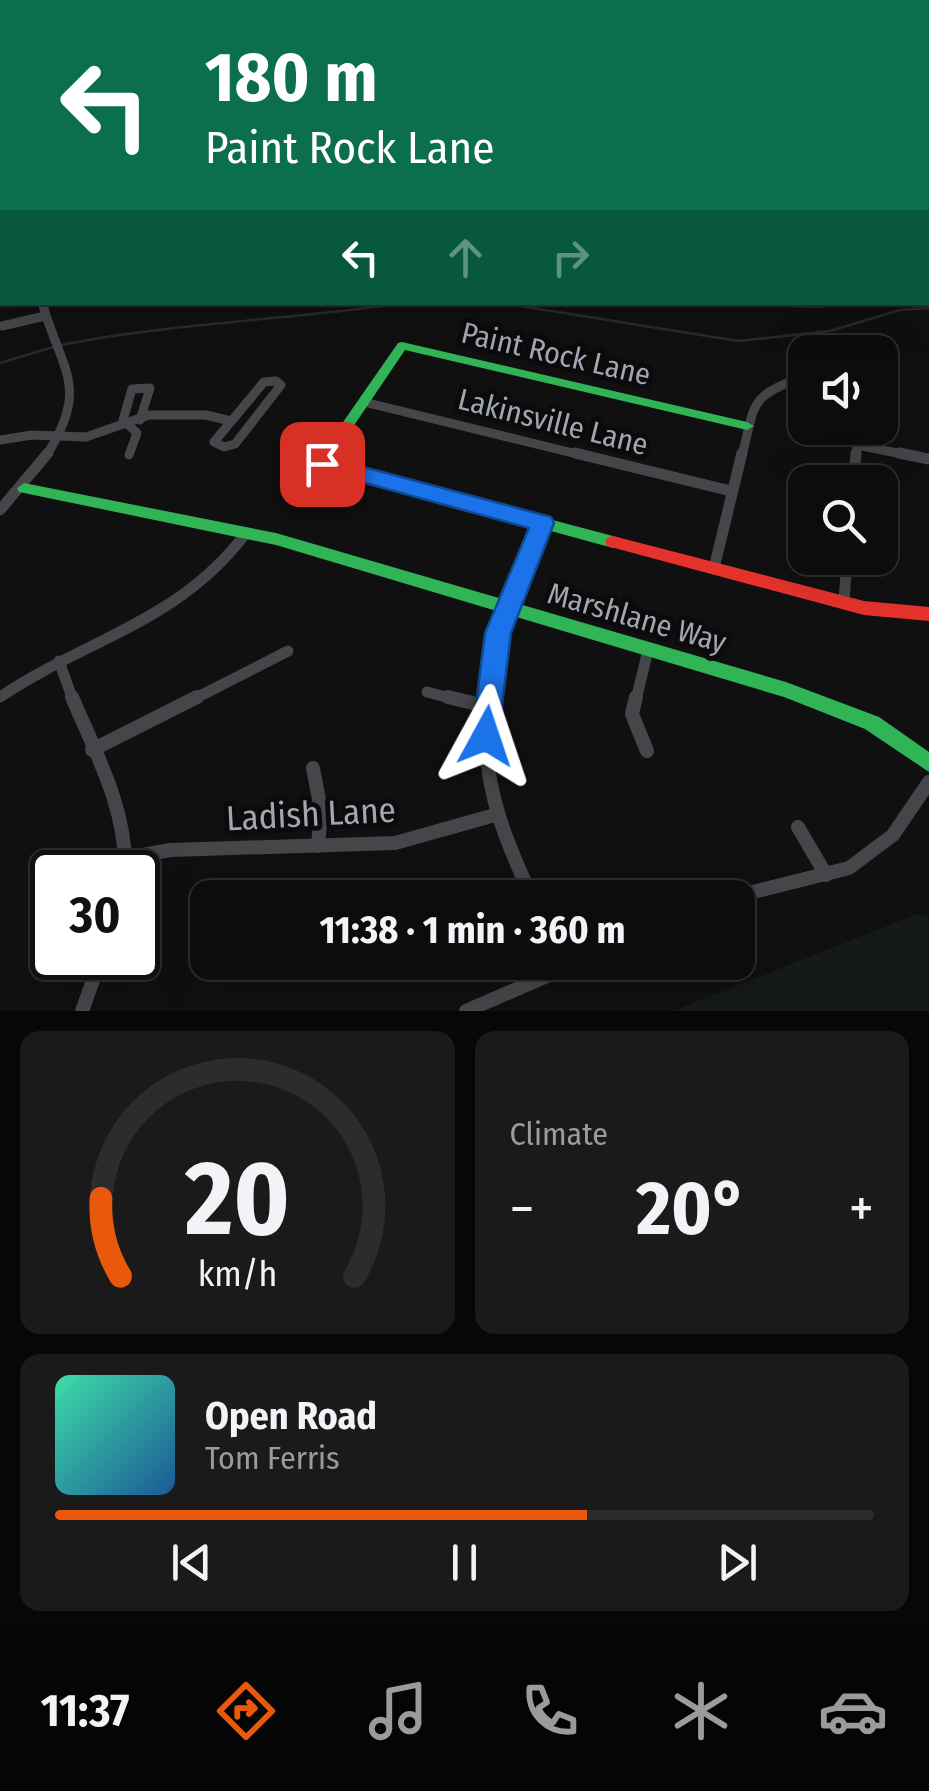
<!DOCTYPE html>
<meta charset="utf-8">
<style>
:root{--surface:#0c0c0d;--page:#1a1a1b;--text:#f1f3f6;--muted:#9a9b9d;--line:#2c2c2e;--accent:#ea580c}
body{margin:0;font-family:"Fira Sans Condensed",sans-serif;background:var(--page);color:var(--text);height:100vh;display:flex;flex-direction:column;font-size:38px;white-space:nowrap}
*{box-sizing:border-box;margin:0}
p{font-size:32px;color:var(--muted)}
.icon{flex:none;width:55px;height:55px;fill:none;stroke:currentColor;stroke-width:2;stroke-linecap:round;stroke-linejoin:round}
.map{position:relative;height:1011px;overflow:hidden}
.panel{display:flex;flex-direction:column;gap:20px;padding:20px;background:#070707;flex:1}
.panel>*{flex:none}
.guide{position:absolute;left:0px;top:0px;width:930px;height:305px;box-shadow:0 10px 40px #0002,0 0 0 2px var(--line);background:#0b6e4f;color:#fff;overflow:hidden}
.tools{position:absolute;left:788px;top:335px;display:grid;gap:20px}
.tools a{display:grid;place-items:center;width:110px;height:110px;border-radius:20px;background:var(--surface);box-shadow:0 10px 40px #0002,0 0 0 2px var(--line);font-size:50px}
.speed{position:absolute;left:30px;top:850px;display:flex;gap:20px;font-size:50px;font-weight:700;text-align:center}
.speed>*{display:grid;place-content:center;width:130px;height:130px;border-radius:50%;background:var(--surface);box-shadow:0 10px 40px #0002,0 0 0 2px var(--line);line-height:1}
.speed .limit{border:5px solid #111;border-radius:15px;background:#fff;color:#111}
.pin{position:absolute;display:grid;place-items:center;width:85px;height:85px;color:#fff;margin:-42px;border-radius:20px;box-shadow:0 5px 15px #0006}
.me{position:absolute;width:110px;margin:-55px;rotate:5deg;stroke-linejoin:round;filter:drop-shadow(0 0 8px #0008)}
.turn{display:flex;align-items:center;gap:35px;height:210px;padding:0 40px;font-size:45px}
.turn .icon{width:130px;height:130px;stroke-width:2.5}
.turn b{display:block;font-size:70px;line-height:85px}
.lanes{display:flex;align-items:center;height:95px;padding:0 40px;background:#0003;justify-content:center;gap:50px;direction:ltr}
.lanes .off{opacity:.35}
.big{font-size:75px;font-weight:700;line-height:1.1}
.panel .widget{flex:1;display:flex;flex-direction:column;justify-content:center;gap:15px;min-width:0;padding:0 35px;border-radius:20px;background:var(--page)}
.panel .dial{align-items:center;gap:0}
.dial svg{height:260px;overflow:visible;fill:none;stroke:var(--line);stroke-width:7;stroke-linecap:round;text-anchor:middle}
.dial text{fill:var(--text);stroke:none}
.song{display:flex;align-items:center;gap:30px}
.cover{width:120px;height:120px;border-radius:15px;background:linear-gradient(135deg,hsl(160 70% 55%),hsl(210 70% 35%))}
.played{height:10px;border-radius:5px;background:linear-gradient(90deg,var(--accent) 65%,var(--line) 65%)}
.keys{display:flex;justify-content:space-around;direction:ltr}
.heat{display:flex;justify-content:space-between;align-items:center;font-size:55px;direction:ltr}
.panel .tiles{flex:1;display:grid;gap:20px;grid-template-columns:1fr 1fr}
.widget:last-child{grid-column:span 2}
.trip{position:absolute;left:190px;top:880px;width:565px;height:100px;border-radius:20px;background:var(--surface);box-shadow:0 10px 40px #0002,0 0 0 2px var(--line);font-weight:700;line-height:100px;text-align:center}
.tab-bar{display:flex;height:160px;justify-content:space-around;align-items:center;background:#050505;color:var(--muted)}
.tab-bar .icon{width:70px;height:70px}
.tab-bar .current{color:var(--accent)}
.tab-bar b{font-size:45px;color:var(--text)}
.map>svg:first-child{display:block}
</style>
<div class="map">
<svg width="929" height="1011" viewBox="0 0 929 1011">
<rect width="100%" height="100%" fill="#101011"/>
<path fill="#151a16" d="M917 914 929 918V1011H673Z"/>
<g fill="none" stroke-linecap="round" stroke-linejoin="round">
<g stroke="#252b31" stroke-width="2.5">
<path d="M496 302 738 341 830 331 900 310 929 308"/>
<path d="M61 345C176 322 295 320 411 302"/>
<path d="M0 363 53 347"/>
</g>
<g stroke="#454649" stroke-width="5">
<path d="M575 0 582 2"/>
<path d="M770 0 791 2"/>
<path d="M864 0 871 2"/>
<path d="M309 2 315 0"/>
<path d="M616 2 620 0"/>
</g>
<g stroke="#454649" stroke-width="9">
<path d="M42 302C61 371 91 386 46 456"/>
<path d="M732 302 822 303"/>
<path d="M2 326 45 316"/>
<path d="M276 381 281 385 235 444 224 447 214 442 264 382Z"/>
<path d="M364 402 585 456"/>
<path d="M0 440 32 435 86 437 149 415H206L231 421"/>
<path d="M857 445 912 456"/>
<path d="M129 455 137 433 123 420 132 389 150 388 140 420"/>
<path d="M742 456C756 400 749 397 805 376"/>
<path d="M856 456 858 428"/>
</g>
<g stroke="#454649" stroke-width="11">
<path d="M575 453 731 491"/>
<path d="M899 453 929 459"/>
<path d="M854 482 856 453"/>
<path d="M0 510 48 453"/>
<path d="M714 568 742 453"/>
<path d="M844 602 847 558"/>
<path d="M59 661 73 700"/>
<path d="M427 692 458 700"/>
<path d="M0 697C88 638 179 622 246 533"/>
<path d="M192 700 288 651"/>
<path d="M488 700 503 628 543 523"/>
<path d="M636 700 648 650"/>
</g>
<g stroke="#454649" stroke-width="14">
<path d="M72 697C96 754 127 809 125 872"/>
<path d="M448 697 489 707"/>
<path d="M488 697C479 777 500 827 532 898"/>
<path d="M636 697 632 714 647 751"/>
<path d="M92 750 197 697"/>
<path d="M313 768 321 810 318 846"/>
<path d="M798 827 826 875"/>
<path d="M127 858 170 850 395 843 495 815"/>
<path d="M729 898 849 868 893 835 929 782"/>
<path d="M82 1011 101 958"/>
<path d="M466 1011 579 962"/>
</g>
<g fill="#30b455" fill-rule="evenodd">
<rect x="928" y="121" width="1" height="6"/>
<path d="M402 342 747 422 754 426 747 430 405 350 330 461 613 536 619 538 621 542 619 546 613 548 316 467 314 464 316 461 398 343Z"/>
<path d="M24 483 276 533 786 682 879 717 929 752V772L865 729 784 697 276 545 19 492 17 488Z"/>
</g>
<path fill="#e5322d" fill-rule="evenodd" d="M613 536 864 601 929 607V621L864 615 607 546 605 542 607 538Z"/>
</g>
<path fill="#1a73e8" stroke="#114b97" stroke-width="2.5" d="M322 456 551 517 554 523 511 633 497 746 486 749 476 746 472 736 485 633 529 528 314 469 311 464Z"/>
<g text-anchor="middle" dominant-baseline="central" stroke-width="10" stroke-linejoin="round" paint-order="stroke">
<g font-size="30" fill="#a1a6b2" stroke="#0b0b0c">
<text transform="translate(556 354) rotate(13)">Paint Rock Lane</text>
<text transform="translate(553 422) rotate(14)">Lakinsville Lane</text>
<text transform="translate(637 618) rotate(16)">Marshlane Way</text>
</g>
<g font-size="35" fill="#a1a6b2" stroke="#0b0b0c">
<text transform="translate(311 814) rotate(-3)">Ladish Lane</text>
</g>
</g>
</svg>
<div class="tools">
<a><svg class="icon" aria-label="sound" viewBox="0 0 24 24"><path d="M4 9h4l5-4v14l-5-4H4zM17 9q2 3 0 6"/></svg></a>
<a><svg class="icon" aria-label="search" viewBox="0 0 24 24"><circle cx="10" cy="10" r="6"/><path d="M15 15l6 6"/></svg></a>
</div>
<div class="speed"><div class="limit">30</div></div>
<div class="pin" style="left:322px;top:464px;background:#d93025"><svg class="icon" aria-label="arrive" viewBox="0 0 24 24"><path d="M6 21V4h12l-3 4 3 4H6"/></svg></div>
<svg class="me" style="left:486px;top:736px" viewBox="-20 -20 40 40"><path d="M0-17L14 15 0 8-14 15z" fill="#1a73e8" stroke="#fff" stroke-width="4"/></svg>
<div class="trip">11:38 · 1 min · 360 m</div>
<div class="guide">
<div class="turn"><svg class="icon" aria-label="left" viewBox="0 0 24 24"><path d="M17 20v-9H6M10 6l-5 5 5 5"/></svg><div><b>180 m</b>Paint Rock Lane</div></div>
<div class="lanes"><svg class="icon" aria-label="left" viewBox="0 0 24 24"><path d="M17 20v-9H6M10 6l-5 5 5 5"/></svg><svg class="icon off" aria-label="ahead" viewBox="0 0 24 24"><path d="M12 20V5M6 11l6-6 6 6"/></svg><svg class="icon off" aria-label="right" viewBox="0 0 24 24"><path d="M7 20v-9h11M14 6l5 5-5 5"/></svg></div>
</div>
</div>
<section class="panel">
<div class="tiles">
<div class="widget dial"><svg viewBox="0 0 100 80">
<path d="M14 69A42 42 0 1 1 86 69"/>
<path d="M14 69A42 42 0 0 1 8 45" stroke="#ea580c"/>
<text x="50" y="56" font-size="32" font-weight="700">20</text>
<text x="50" y="72" font-size="11">km/h</text>
</svg></div>
<div class="widget"><p>Climate</p>
<div class="heat"><a>−</a><b class="big">20°</b><a>+</a></div>
</div>
<div class="widget">
<div class="song"><i class="cover"></i><div><b>Open Road</b><p>Tom Ferris</p></div></div>
<div class="played"></div>
<div class="keys"><svg class="icon" aria-label="previous" viewBox="0 0 24 24"><path d="M18 5L8 12l10 7zM5 5v14"/></svg><svg class="icon" aria-label="pause" viewBox="0 0 24 24"><path d="M8 5v14M16 5v14"/></svg><svg class="icon" aria-label="next" viewBox="0 0 24 24"><path d="M6 5l10 7-10 7zM19 5v14"/></svg></div>
</div>
</div>
</section>
<nav class="tab-bar">
<b>11:37</b>
<svg class="icon current" aria-label="directions" viewBox="0 0 24 24"><path d="M12 3l9 9-9 9-9-9zM9 14v-3h6M13 9l2 2-2 2"/></svg>
<svg class="icon" aria-label="music" viewBox="0 0 24 24"><path d="M9 18V5l10-2v13"/><circle cx="6" cy="18" r="3"/><circle cx="16" cy="16" r="3"/></svg>
<svg class="icon" aria-label="phone" viewBox="0 0 24 24"><path d="M5 4h4l2 5-3 2q2 4 5 5l2-3 5 2v4C11 20 4 13 5 4z"/></svg>
<svg class="icon" aria-label="climate" viewBox="0 0 24 24"><path d="M12 3v18M4 7l16 10M4 17L20 7"/></svg>
<svg class="icon" aria-label="car" viewBox="0 0 24 24"><path d="M5 17H2v-5l4-1 3-4h7l3 4 3 1v5h-3M9 17h6M6 11h13"/><circle cx="7" cy="17" r="2"/><circle cx="17" cy="17" r="2"/></svg>
</nav>
